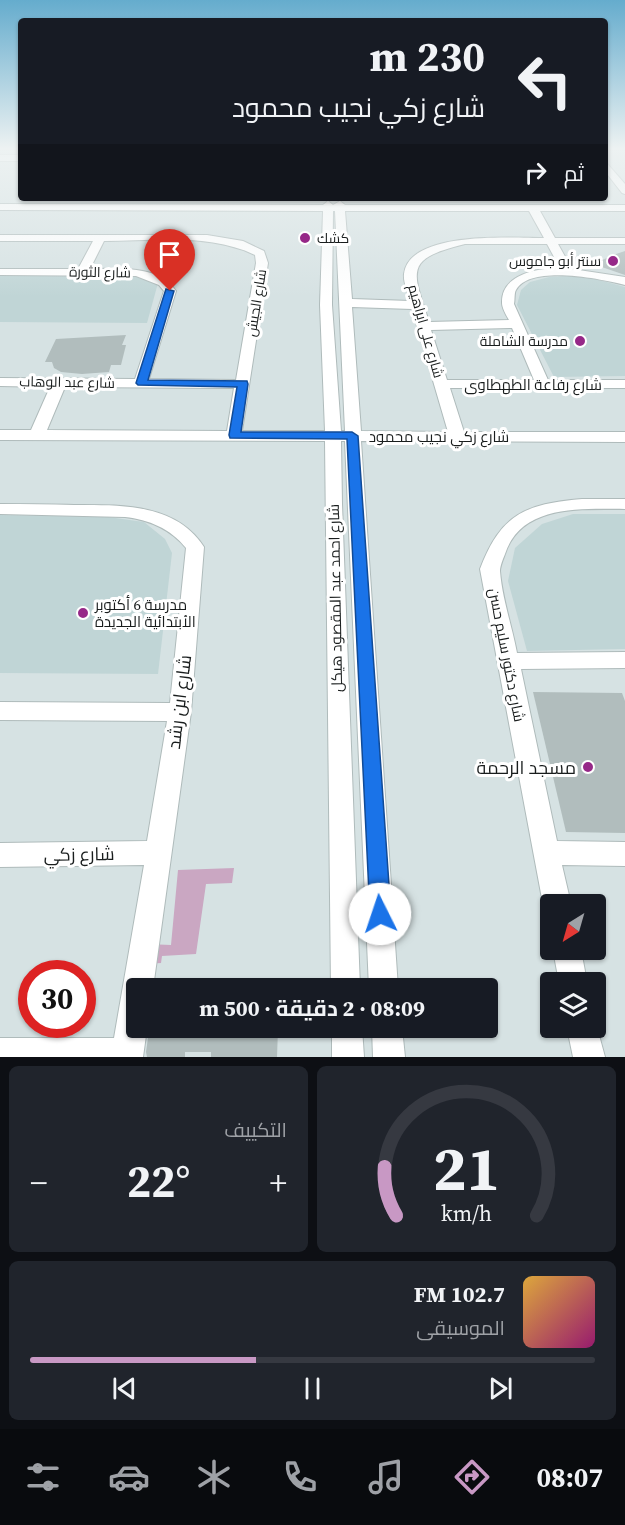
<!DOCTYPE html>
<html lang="ar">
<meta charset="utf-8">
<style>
:root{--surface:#171b24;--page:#20242c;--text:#f1f3f6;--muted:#9ea1a6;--line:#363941;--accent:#c898c4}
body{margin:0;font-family:"Source Serif 4",Cairo,serif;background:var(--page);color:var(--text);direction:rtl;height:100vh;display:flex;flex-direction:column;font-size:22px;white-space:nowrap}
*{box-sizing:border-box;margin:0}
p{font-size:20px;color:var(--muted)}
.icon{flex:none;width:33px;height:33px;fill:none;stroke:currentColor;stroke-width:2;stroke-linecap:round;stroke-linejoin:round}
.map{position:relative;height:1057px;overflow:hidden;direction:ltr}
.panel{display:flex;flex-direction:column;gap:9px;padding:9px;background:#0d0f14;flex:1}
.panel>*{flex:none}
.top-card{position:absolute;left:18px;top:18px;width:590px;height:183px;border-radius:6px;box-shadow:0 2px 4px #0004;direction:rtl;background:#171b24;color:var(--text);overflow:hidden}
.needle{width:39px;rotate:217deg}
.tools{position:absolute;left:540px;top:894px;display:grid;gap:12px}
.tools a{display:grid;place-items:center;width:66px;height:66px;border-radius:6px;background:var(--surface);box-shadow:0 2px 4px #0004;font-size:30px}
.speed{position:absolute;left:18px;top:960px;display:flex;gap:12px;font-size:30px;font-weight:700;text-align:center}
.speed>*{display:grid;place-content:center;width:78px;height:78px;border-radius:50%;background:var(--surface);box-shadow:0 2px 4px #0004;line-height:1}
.speed .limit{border:9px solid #d22;background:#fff;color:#111}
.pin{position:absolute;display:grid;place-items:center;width:51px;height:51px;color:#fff;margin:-62px -26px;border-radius:50% 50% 50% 0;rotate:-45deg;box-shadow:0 0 6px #0007}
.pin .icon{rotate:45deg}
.me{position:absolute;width:66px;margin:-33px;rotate:356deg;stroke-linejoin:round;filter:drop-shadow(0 0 4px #0008)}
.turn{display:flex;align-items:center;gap:21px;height:126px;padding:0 24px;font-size:27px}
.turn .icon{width:78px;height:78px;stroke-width:2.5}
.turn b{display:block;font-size:42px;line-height:51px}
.then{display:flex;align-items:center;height:57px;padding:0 24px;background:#0003;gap:12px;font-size:22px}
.big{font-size:45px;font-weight:700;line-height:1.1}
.panel .card{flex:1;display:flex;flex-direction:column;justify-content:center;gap:9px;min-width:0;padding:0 21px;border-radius:9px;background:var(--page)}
.panel .dial{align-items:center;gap:0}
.dial svg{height:156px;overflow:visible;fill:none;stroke:var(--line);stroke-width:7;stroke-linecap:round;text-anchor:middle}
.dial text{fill:var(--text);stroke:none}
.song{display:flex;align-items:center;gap:18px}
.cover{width:72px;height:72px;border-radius:9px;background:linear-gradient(135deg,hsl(40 70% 55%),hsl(320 70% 35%))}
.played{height:6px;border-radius:3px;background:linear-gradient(90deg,var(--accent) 40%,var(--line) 40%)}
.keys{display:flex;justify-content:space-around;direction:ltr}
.heat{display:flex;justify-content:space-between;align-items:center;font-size:33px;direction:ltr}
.panel .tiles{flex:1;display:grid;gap:9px;grid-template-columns:1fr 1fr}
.card:last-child{grid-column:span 2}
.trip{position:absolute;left:126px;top:978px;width:372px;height:60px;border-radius:6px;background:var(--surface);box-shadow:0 2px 4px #0004;font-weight:700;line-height:60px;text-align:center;direction:rtl}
.tabs{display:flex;height:96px;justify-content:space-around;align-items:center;background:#090b0e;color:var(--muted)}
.tabs .icon{width:42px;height:42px}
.tabs .current{color:var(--accent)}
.tabs b{font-size:27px;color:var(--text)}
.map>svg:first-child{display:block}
</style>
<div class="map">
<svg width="625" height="1057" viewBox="0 0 625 1057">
<rect width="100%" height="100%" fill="#d6e2e3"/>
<g fill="#c0d5d6">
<path d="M131 274 158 283 147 323 0 322V275Z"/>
<path d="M569 276 592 278 625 287V376L554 377 517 305 521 290 530 282 549 277Z"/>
<path d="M573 514H625V649L527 651 508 581 515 548 542 524Z"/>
<path d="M0 515 108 517 144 522 165 539 172 553 158 674 0 673Z"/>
</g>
<path fill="#caa7c2" d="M234 868 232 883 206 884 196 954 162 956 161 963 145 964 147 944 171 945 178 870Z"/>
<g fill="#b1bdbd">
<path d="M625 251V275L593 264 616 254Z"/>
<path d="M126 335 122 345H126L121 365H111L109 372 82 374 61 372 54 368 52 362H45L56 339Z"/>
<path d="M533 692 622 693 625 701V833L566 832Z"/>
<path d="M278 1029 277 1057H211V1052H185V1057H147L146 1052 148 1038 212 1036 213 1030Z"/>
</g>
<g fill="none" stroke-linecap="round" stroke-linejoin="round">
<defs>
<g id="minor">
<rect x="0" y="155" width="21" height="6"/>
<path d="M604 160 625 184V194L622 193 604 170Z"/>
<path d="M328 201 333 205 340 201 345 205H625V211H540L555 238H625V244H558L572 269 625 277V285C602 279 530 264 516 290 514 293 515 300 514 304L548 380H625V388H450L464 432H625V442L361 441 398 988H369L345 441H341L342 504 360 988H331L325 441 0 440V430H31L50 387 0 386V378L135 379 164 291 159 285 136 276 0 275V269H78L93 241H0V235H207L243 241 264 251 268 263 242 431H325L320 305 323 211 0 210V204L323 205ZM333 211H335L345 431H341L332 305ZM345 211H529L544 238C513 238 409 230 404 274 403 282 408 293 410 301L352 299ZM104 241C153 241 209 233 255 255L256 263 236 380 149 379 176 291C157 264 119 269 90 269ZM465 244H547L560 268C538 268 501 274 502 303 502 308 506 315 509 320L429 322C412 270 404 259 465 244ZM352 307 412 309 448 432 361 431ZM512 328 534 380H447L431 330ZM65 387 234 388 227 431 47 430Z"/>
<path d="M582 499H625V509C583 509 521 504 505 554 503 559 500 566 500 571 502 598 512 626 517 653L625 652V668L521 669 557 841 625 842V866L562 865 571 904H550V915L547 913 543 904 480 569C501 514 525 504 582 499Z"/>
<path d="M0 504C25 504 49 504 74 505 120 505 176 503 204 547L191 712 153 988H136V1028H147L143 1057H0V1038H114L144 865 0 867V843L147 841 167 721 0 720V702L170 703 186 548C170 528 149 520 125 517L0 514Z"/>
<path d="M553 950H581L587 982H559Z"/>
<path d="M596 1024 605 1057H573L567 1028H596Z"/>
<path d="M332 1028H362L364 1057H332Z"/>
<path d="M372 1028H402L405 1057H373Z"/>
</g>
</defs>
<use href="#minor" stroke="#afbbbb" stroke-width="2"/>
<use href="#minor" fill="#fff" fill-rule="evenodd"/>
</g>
<linearGradient id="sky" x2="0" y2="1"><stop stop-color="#65accd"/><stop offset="0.5" stop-color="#edf2f2"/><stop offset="1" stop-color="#edf2f2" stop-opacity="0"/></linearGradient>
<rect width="625" height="297" fill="url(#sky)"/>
<path fill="#1a73e8" stroke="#114b97" stroke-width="1.5" d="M166 289 174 291 148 380 247 381 248 384 241 432H352L358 436 391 914 387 921 380 924 373 921 370 914 347 439 230 438 229 435 237 387 138 385 136 383Z"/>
<g fill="#962888" stroke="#fff" stroke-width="2">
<circle cx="305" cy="238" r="6"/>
<circle cx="613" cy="261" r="6"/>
<circle cx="580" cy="341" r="6"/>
<circle cx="83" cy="613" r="6"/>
<circle cx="588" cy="767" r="6"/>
</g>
<g text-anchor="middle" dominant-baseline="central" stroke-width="6" stroke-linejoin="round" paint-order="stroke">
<g font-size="14" fill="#191d1d" stroke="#fff" text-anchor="end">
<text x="317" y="238" text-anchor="start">كشك</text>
<text x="601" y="261">سنتر أبو جاموس</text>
<text x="568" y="341">مدرسة الشاملة</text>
</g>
<g font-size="14" fill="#191d1d" stroke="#fff">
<text transform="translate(100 272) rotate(1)">شارع الثورة</text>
<text transform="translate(256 303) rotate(-81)">شارع الجيش</text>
<text transform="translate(426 331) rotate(74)">شارع على ابراهيم</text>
<text transform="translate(67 382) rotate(1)">شارع عبد الوهاب</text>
</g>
<g font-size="15" fill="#191d1d" stroke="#fff">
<text x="533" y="384">شارع رفاعة الطهطاوى</text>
<text x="439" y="436">شارع زكي نجيب محمود</text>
<text transform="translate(335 598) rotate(-91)">شارع احمد عبد المقصود هيكل</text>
<text transform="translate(507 655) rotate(79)">شارع دكتور سليم حسن</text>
</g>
<g font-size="15" fill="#191d1d" stroke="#fff" text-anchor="start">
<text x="95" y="604">مدرسة 6 أكتوبر<tspan x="95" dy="17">الأبتدائية الجديدة</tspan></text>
</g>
<g font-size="18" fill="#191d1d" stroke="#fff">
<text transform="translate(179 702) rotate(-83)">شارع ابن رشد</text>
<text transform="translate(79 854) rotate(-1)">شارع زكي</text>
</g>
<g font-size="18" fill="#191d1d" stroke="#fff" text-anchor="end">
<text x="576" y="767">مسجد الرحمة</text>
</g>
</g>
</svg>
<div class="tools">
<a><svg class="needle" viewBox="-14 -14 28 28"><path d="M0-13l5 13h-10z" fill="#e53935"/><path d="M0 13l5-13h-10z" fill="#9ea1a6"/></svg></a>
<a><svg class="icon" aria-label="layers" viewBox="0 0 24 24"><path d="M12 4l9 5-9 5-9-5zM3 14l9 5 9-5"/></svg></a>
</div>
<div class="speed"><div class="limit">30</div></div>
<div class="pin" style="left:170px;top:291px;background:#d93025"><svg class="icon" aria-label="arrive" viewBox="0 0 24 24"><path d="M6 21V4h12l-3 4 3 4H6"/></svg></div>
<svg class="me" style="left:380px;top:914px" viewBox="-20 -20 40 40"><circle r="19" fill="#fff"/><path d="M0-13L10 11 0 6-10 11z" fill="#1a73e8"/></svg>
<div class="trip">08:09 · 2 دقيقة · 500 m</div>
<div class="top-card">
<div class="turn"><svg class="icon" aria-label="left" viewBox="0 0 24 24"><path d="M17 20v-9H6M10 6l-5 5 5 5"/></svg><div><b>230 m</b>شارع زكي نجيب محمود</div></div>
<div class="then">ثم<svg class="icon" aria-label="right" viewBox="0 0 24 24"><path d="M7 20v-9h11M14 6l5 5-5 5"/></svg></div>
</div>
</div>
<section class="panel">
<div class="tiles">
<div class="card dial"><svg viewBox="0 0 100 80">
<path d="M14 69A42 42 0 1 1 86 69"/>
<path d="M14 69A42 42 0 0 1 8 44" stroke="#c898c4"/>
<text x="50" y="56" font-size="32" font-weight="700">21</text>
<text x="50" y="72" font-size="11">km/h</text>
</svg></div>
<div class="card"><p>التكييف</p>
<div class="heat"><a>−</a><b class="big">22°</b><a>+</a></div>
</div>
<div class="card">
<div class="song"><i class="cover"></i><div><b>102.7 FM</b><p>الموسيقى</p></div></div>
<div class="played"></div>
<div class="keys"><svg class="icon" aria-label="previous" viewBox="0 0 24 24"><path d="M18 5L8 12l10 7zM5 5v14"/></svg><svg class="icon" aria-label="pause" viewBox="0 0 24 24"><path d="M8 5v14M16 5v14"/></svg><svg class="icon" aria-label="next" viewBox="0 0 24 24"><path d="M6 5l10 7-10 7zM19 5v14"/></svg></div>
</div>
</div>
</section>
<nav class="tabs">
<b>08:07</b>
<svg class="icon current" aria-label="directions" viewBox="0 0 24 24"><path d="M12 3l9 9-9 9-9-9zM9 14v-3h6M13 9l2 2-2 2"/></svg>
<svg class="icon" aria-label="music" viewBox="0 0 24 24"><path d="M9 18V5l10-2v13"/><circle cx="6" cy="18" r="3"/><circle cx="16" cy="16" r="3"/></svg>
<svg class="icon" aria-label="phone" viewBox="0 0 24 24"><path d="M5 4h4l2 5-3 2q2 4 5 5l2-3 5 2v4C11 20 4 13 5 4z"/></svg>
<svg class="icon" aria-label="climate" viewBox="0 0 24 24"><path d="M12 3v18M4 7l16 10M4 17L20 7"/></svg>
<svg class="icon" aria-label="car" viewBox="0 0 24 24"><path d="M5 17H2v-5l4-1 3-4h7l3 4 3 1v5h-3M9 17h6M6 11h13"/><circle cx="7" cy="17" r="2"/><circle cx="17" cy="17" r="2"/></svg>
<svg class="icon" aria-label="filters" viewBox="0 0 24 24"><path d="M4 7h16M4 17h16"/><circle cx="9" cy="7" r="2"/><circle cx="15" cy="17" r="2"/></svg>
</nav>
